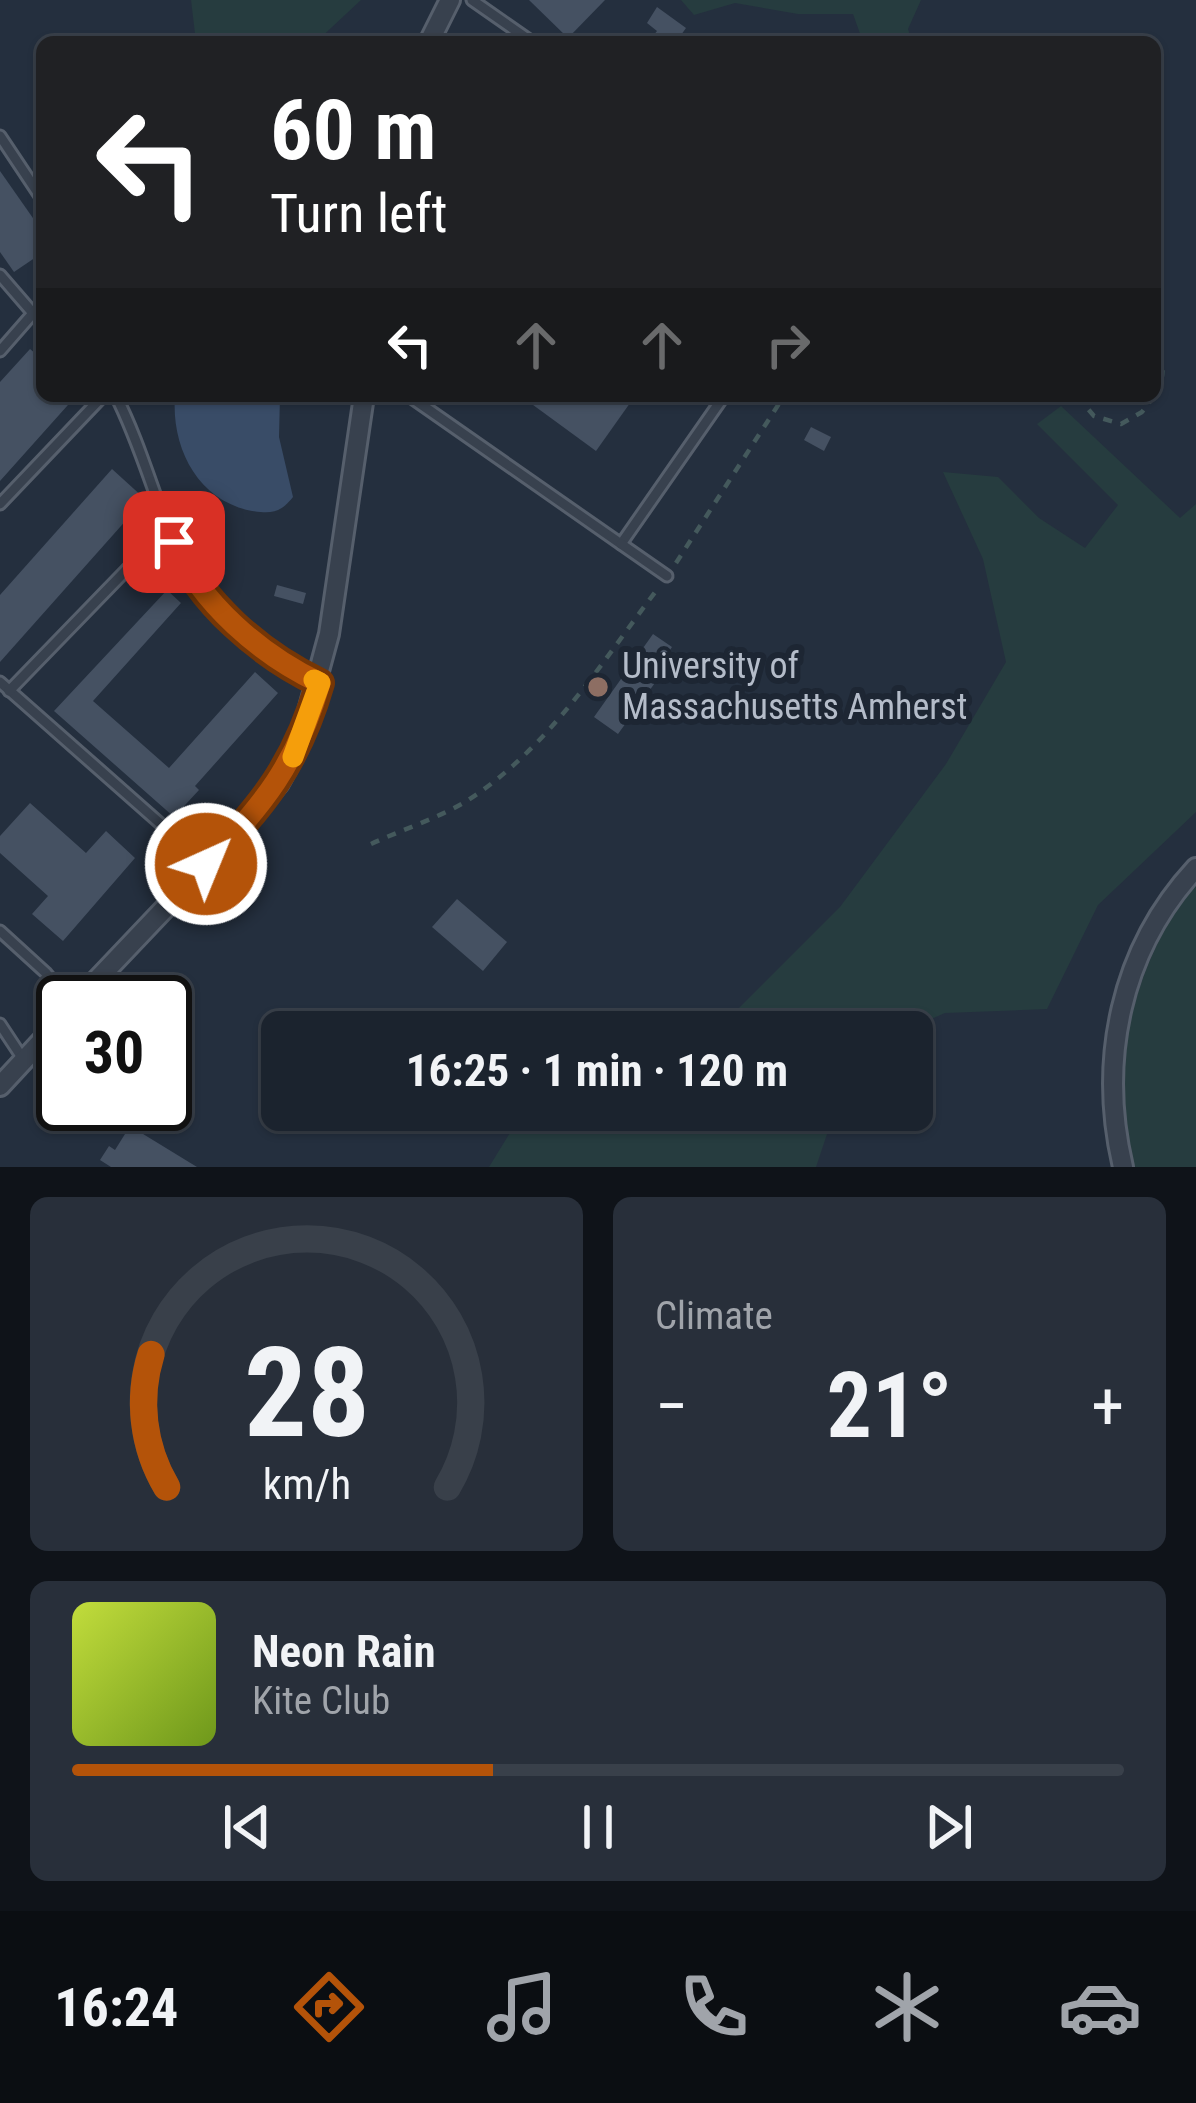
<!DOCTYPE html>
<meta charset="utf-8">
<style>
:root{--surface:#1b232e;--page:#282f3a;--text:#f1f3f6;--muted:#a0a4aa;--line:#39404a;--accent:#b45309}
body{margin:0;font-family:"Roboto Condensed",sans-serif;background:var(--page);color:var(--text);height:100vh;display:flex;flex-direction:column;font-size:45px;white-space:nowrap}
*{box-sizing:border-box;margin:0}
p{font-size:39px;color:var(--muted)}
.icon{flex:none;width:66px;height:66px;fill:none;stroke:currentColor;stroke-width:2;stroke-linecap:round;stroke-linejoin:round}
.map{position:relative;height:1167px;overflow:hidden}
.drawer{display:flex;flex-direction:column;gap:30px;padding:30px;background:#0f1319;flex:1}
.drawer>*{flex:none}
.banner{position:absolute;left:36px;top:36px;width:1125px;height:366px;border-radius:18px;box-shadow:0 3px 9px #0004,0 0 0 3px var(--line);background:#202124;color:#fff;overflow:hidden}
.speed{position:absolute;left:36px;top:975px;display:flex;gap:24px;font-size:60px;font-weight:700;text-align:center}
.speed>*{display:grid;place-content:center;width:156px;height:156px;border-radius:50%;background:var(--surface);box-shadow:0 3px 9px #0004,0 0 0 3px var(--line);line-height:1}
.speed .limit{border:6px solid #111;border-radius:18px;background:#fff;color:#111}
.pin{position:absolute;display:grid;place-items:center;width:102px;height:102px;color:#fff;margin:-51px;border-radius:24px;box-shadow:0 6px 18px #0006}
.me{position:absolute;width:132px;margin:-66px;rotate:44deg;stroke-linejoin:round;filter:drop-shadow(0 0 9px #0008)}
.turn{display:flex;align-items:center;gap:42px;height:252px;padding:0 36px;font-size:54px}
.turn .icon{width:156px;height:156px;stroke-width:2.5}
.turn b{display:block;font-size:84px;line-height:102px}
.lanes{display:flex;align-items:center;height:114px;padding:0 36px;background:#0003;justify-content:center;gap:60px;direction:ltr}
.lanes .off{opacity:.35}
.big{font-size:90px;font-weight:700;line-height:1.1}
.drawer .tile{flex:1;display:flex;flex-direction:column;justify-content:center;gap:18px;min-width:0;padding:0 42px;border-radius:18px;background:var(--page)}
.drawer .dial{align-items:center;gap:0}
.dial svg{height:312px;overflow:visible;fill:none;stroke:var(--line);stroke-width:7;stroke-linecap:round;text-anchor:middle}
.dial text{fill:var(--text);stroke:none}
.song{display:flex;align-items:center;gap:36px}
.cover{width:144px;height:144px;border-radius:18px;background:linear-gradient(135deg,hsl(70 70% 55%),hsl(80 70% 35%))}
.played{height:12px;border-radius:6px;background:linear-gradient(90deg,var(--accent) 40%,var(--line) 40%)}
.keys{display:flex;justify-content:space-around;direction:ltr}
.heat{display:flex;justify-content:space-between;align-items:center;font-size:66px;direction:ltr}
.drawer .tiles{flex:1;display:grid;gap:30px;grid-template-columns:1fr 1fr}
.tile:last-child{grid-column:span 2}
.trip{position:absolute;left:261px;top:1011px;width:672px;height:120px;border-radius:18px;background:var(--surface);box-shadow:0 3px 9px #0004,0 0 0 3px var(--line);font-weight:700;line-height:120px;text-align:center}
.dock{display:flex;height:192px;justify-content:space-around;align-items:center;background:#0b0e12;color:var(--muted)}
.dock .icon{width:84px;height:84px}
.dock .selected{color:var(--accent)}
.dock b{font-size:54px;color:var(--text)}
.map>svg:first-child{display:block}
</style>
<div class="map">
<svg width="1196" height="1167" viewBox="0 0 1196 1167">
<rect width="100%" height="100%" fill="#242f3e"/>
<g fill="#263c3f">
<path d="M191 0H361L316 42H196Z"/>
<path d="M681 0H921L908 29 912 42H863L853 14H798L735 3 694 15Z"/>
<path d="M1061 406 1180 518 1196 504V812L1098 905 1047 1009 945 1013 901 1032H715L840 907 946 764 1006 662 983 559 943 472 998 477 1039 518 1085 548 1118 505 1037 424Z"/>
<path d="M1196 886V1167H1131C1128 1143 1122 1117 1122 1093 1122 1024 1149 937 1196 886Z"/>
<path d="M524 1110 565 1112 835 1110 816 1167H489Z"/>
</g>
<path fill="#394c67" d="M175 396H280L279 437 293 497C280 513 272 514 252 511 198 501 171 448 175 396Z"/>
<g fill="#455162">
<path d="M529 0H605L568 38Z"/>
<path d="M657 7 686 28 676 42H661L653 36 657 31 647 23Z"/>
<path d="M0 171 42 231V253L14 272 0 252Z"/>
<path d="M30 349 42 359V396H76L0 481V382Z"/>
<path d="M533 396H635L596 451 529 402Z"/>
<path d="M811 427 831 437 824 451 804 440Z"/>
<path d="M112 469 145 499 0 662V595Z"/>
<path d="M277 585 306 593 303 604 274 596Z"/>
<path d="M167 590 181 603 93 701 169 768 255 672 278 693 195 786 199 790 174 817 54 711Z"/>
<path d="M653 634 672 647 660 665 665 669 618 734 594 717Z"/>
<path d="M30 803 86 853 106 831 135 858 63 941 32 914 48 896 0 853V836Z"/>
<path d="M457 899 507 942 483 971 432 927Z"/>
<path d="M144 977 172 1001 165 1010V1002H123L116 996 125 985 132 991Z"/>
<path d="M130 1126 197 1167H111L100 1160 109 1146 115 1150Z"/>
</g>
<g fill="none" stroke-linecap="round" stroke-linejoin="round">
<defs>
<g id="lane">
<path d="M472 0 532 42"/>
<path d="M0 136 42 199"/>
<path d="M0 275 32 312"/>
<path d="M0 351 42 303"/>
<path d="M116 396C143 449 156 506 181 559 205 607 269 659 316 681"/>
<path d="M409 396 621 544 724 396"/>
<path d="M0 504 103 396"/>
<path d="M621 544 667 576"/>
<path d="M0 682 206 864"/>
<path d="M9 691 169 526"/>
<path d="M0 931 46 973 70 1002"/>
<path d="M0 1024 25 1062"/>
</g>
<g id="street">
<path d="M429 42 450 0"/>
<path d="M76 1002 243 826 279 783 298 748 329 634 364 396"/>
<path d="M0 1086 63 1018"/>
<path d="M1123 1167C1098 1061 1120 950 1196 868"/>
</g>
</defs>
<use href="#lane" stroke="#565f6c" stroke-width="15"/>
<use href="#street" stroke="#565f6c" stroke-width="24"/>
<g stroke="#44595c" stroke-width="4.5" stroke-dasharray="9 9" stroke-linecap="butt">
<path d="M1155 335C1161 354 1168 377 1155 394"/>
<path d="M1077 396 1094 416 1121 424 1142 412 1154 396"/>
<path d="M676 563 784 396"/>
<path d="M371 844C401 830 436 819 465 802 548 750 601 663 659 587"/>
</g>
<use href="#lane" stroke="#38414e" stroke-width="9"/>
<use href="#street" stroke="#38414e" stroke-width="18"/>
</g>
<g fill="none" stroke-linecap="round" stroke-linejoin="round">
<defs>
<path id="route" d="M174 542C200 603 261 655 320 683 297 763 263 806 206 864"/>
</defs>
<use href="#route" stroke="#753606" stroke-width="30"/>
<use href="#route" stroke="#b45309" stroke-width="21"/>
<path stroke="#f59e0b" stroke-width="21" d="M293 757 320 683 314 680"/>
</g>
<circle fill="#8d6e63" stroke="#1d2633" stroke-width="4.5" cx="598" cy="687" r="12"/>
<g text-anchor="middle" dominant-baseline="central" stroke-width="12" stroke-linejoin="round" paint-order="stroke">
<g font-size="36" fill="#b4bcc9" stroke="#1d2633" text-anchor="start">
<text x="622" y="666">University of<tspan x="622" dy="41">Massachusetts Amherst</tspan></text>
</g>
</g>
</svg>
<div class="speed"><div class="limit">30</div></div>
<div class="pin" style="left:174px;top:542px;background:#d93025"><svg class="icon" aria-label="arrive" viewBox="0 0 24 24"><path d="M6 21V4h12l-3 4 3 4H6"/></svg></div>
<svg class="me" style="left:206px;top:864px" viewBox="-20 -20 40 40"><circle r="17" fill="#b45309" stroke="#fff" stroke-width="3"/><path d="M0-11L8 9 0 5-8 9z" fill="#fff"/></svg>
<div class="trip">16:25 · 1 min · 120 m</div>
<div class="banner">
<div class="turn"><svg class="icon" aria-label="left" viewBox="0 0 24 24"><path d="M17 20v-9H6M10 6l-5 5 5 5"/></svg><div><b>60 m</b>Turn left</div></div>
<div class="lanes"><svg class="icon" aria-label="left" viewBox="0 0 24 24"><path d="M17 20v-9H6M10 6l-5 5 5 5"/></svg><svg class="icon off" aria-label="ahead" viewBox="0 0 24 24"><path d="M12 20V5M6 11l6-6 6 6"/></svg><svg class="icon off" aria-label="ahead" viewBox="0 0 24 24"><path d="M12 20V5M6 11l6-6 6 6"/></svg><svg class="icon off" aria-label="right" viewBox="0 0 24 24"><path d="M7 20v-9h11M14 6l5 5-5 5"/></svg></div>
</div>
</div>
<section class="drawer">
<div class="tiles">
<div class="tile dial"><svg viewBox="0 0 100 80">
<path d="M14 69A42 42 0 1 1 86 69"/>
<path d="M14 69A42 42 0 0 1 10 35" stroke="#b45309"/>
<text x="50" y="56" font-size="32" font-weight="700">28</text>
<text x="50" y="72" font-size="11">km/h</text>
</svg></div>
<div class="tile"><p>Climate</p>
<div class="heat"><a>−</a><b class="big">21°</b><a>+</a></div>
</div>
<div class="tile">
<div class="song"><i class="cover"></i><div><b>Neon Rain</b><p>Kite Club</p></div></div>
<div class="played"></div>
<div class="keys"><svg class="icon" aria-label="previous" viewBox="0 0 24 24"><path d="M18 5L8 12l10 7zM5 5v14"/></svg><svg class="icon" aria-label="pause" viewBox="0 0 24 24"><path d="M8 5v14M16 5v14"/></svg><svg class="icon" aria-label="next" viewBox="0 0 24 24"><path d="M6 5l10 7-10 7zM19 5v14"/></svg></div>
</div>
</div>
</section>
<nav class="dock">
<b>16:24</b>
<svg class="icon selected" aria-label="directions" viewBox="0 0 24 24"><path d="M12 3l9 9-9 9-9-9zM9 14v-3h6M13 9l2 2-2 2"/></svg>
<svg class="icon" aria-label="music" viewBox="0 0 24 24"><path d="M9 18V5l10-2v13"/><circle cx="6" cy="18" r="3"/><circle cx="16" cy="16" r="3"/></svg>
<svg class="icon" aria-label="phone" viewBox="0 0 24 24"><path d="M5 4h4l2 5-3 2q2 4 5 5l2-3 5 2v4C11 20 4 13 5 4z"/></svg>
<svg class="icon" aria-label="climate" viewBox="0 0 24 24"><path d="M12 3v18M4 7l16 10M4 17L20 7"/></svg>
<svg class="icon" aria-label="car" viewBox="0 0 24 24"><path d="M5 17H2v-5l4-1 3-4h7l3 4 3 1v5h-3M9 17h6M6 11h13"/><circle cx="7" cy="17" r="2"/><circle cx="17" cy="17" r="2"/></svg>
</nav>
